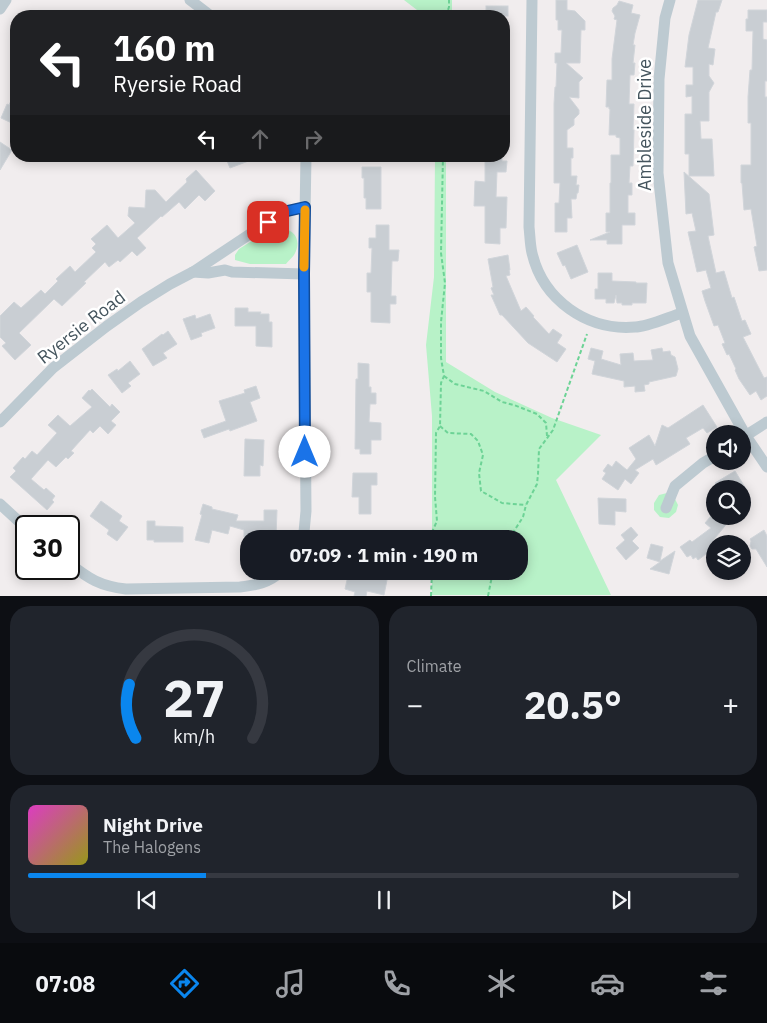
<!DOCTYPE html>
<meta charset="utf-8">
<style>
:root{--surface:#171b24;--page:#20242c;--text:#f1f3f6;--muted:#9ea1a6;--line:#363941;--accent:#0a86ee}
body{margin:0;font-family:"IBM Plex Sans",sans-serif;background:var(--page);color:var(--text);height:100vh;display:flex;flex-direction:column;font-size:19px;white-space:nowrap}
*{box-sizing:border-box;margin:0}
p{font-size:16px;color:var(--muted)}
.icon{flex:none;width:28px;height:28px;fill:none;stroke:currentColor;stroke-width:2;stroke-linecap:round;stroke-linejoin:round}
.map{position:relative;height:596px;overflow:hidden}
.side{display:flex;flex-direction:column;gap:10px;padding:10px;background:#0d0f14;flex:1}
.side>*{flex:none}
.top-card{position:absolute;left:10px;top:10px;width:500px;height:152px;border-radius:20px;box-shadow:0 2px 12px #0003;background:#202124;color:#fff;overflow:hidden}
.controls{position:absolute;left:706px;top:425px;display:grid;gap:10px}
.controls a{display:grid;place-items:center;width:45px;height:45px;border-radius:50%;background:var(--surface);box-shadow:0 2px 12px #0003;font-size:25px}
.speed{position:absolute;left:15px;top:515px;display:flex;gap:10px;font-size:25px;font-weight:700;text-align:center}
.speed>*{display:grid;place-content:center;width:65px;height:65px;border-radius:50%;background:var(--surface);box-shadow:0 2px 12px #0003;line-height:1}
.speed .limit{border:2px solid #111;border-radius:8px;background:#fff;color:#111}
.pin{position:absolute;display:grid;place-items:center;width:42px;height:42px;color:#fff;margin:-21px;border-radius:10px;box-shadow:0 2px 8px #0006}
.me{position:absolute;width:55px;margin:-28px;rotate:0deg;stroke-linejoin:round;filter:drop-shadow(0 0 4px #0008)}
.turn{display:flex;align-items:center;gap:18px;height:105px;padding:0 20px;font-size:22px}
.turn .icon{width:65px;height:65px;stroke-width:2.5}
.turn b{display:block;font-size:35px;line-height:42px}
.lanes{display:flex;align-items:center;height:48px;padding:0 20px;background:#0003;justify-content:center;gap:25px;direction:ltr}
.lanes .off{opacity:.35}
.big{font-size:38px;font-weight:700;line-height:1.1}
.side .widget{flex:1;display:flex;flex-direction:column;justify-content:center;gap:8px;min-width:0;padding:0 18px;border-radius:20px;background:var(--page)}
.side .dial{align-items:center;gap:0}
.dial svg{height:130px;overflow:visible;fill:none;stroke:var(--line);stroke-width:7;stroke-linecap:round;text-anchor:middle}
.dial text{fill:var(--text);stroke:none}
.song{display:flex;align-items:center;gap:15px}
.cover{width:60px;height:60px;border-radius:8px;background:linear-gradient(135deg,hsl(310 70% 55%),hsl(60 70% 35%))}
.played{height:5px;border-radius:2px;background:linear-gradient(90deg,var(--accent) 25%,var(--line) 25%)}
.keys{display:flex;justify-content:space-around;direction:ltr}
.heat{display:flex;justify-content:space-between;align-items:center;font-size:28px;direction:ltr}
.side .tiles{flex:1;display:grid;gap:10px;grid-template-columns:1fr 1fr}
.widget:last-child{grid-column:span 2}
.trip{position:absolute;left:240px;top:530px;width:288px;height:50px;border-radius:20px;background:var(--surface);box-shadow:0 2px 12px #0003;font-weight:700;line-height:50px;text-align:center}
.dock{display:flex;height:80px;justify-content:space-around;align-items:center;background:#090b0e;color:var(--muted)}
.dock .icon{width:35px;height:35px}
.dock .selected{color:var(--accent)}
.dock b{font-size:22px;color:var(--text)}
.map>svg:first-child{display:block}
</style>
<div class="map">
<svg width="767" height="596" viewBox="0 0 767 596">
<rect width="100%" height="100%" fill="#f1edee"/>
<g fill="#b8f2c8">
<path d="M404 0H452V16H421L417 10Z"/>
<path d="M435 156H446V362L495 392 552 418 601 435 556 480 611 595H432V571H519V539H432V416L426 345 434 277Z"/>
<path d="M274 227C291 227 304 237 294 255 292 258 288 261 286 264H250L235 260V255L239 249Z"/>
<path d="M667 493 675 499 678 505 676 512 669 518 660 517 654 510V503L659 495Z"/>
</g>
<g fill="#c9ced3" stroke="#d1d5da">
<path d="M556 0H567V10L575 11 585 21V30H581L580 63H566L583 78 579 82V98L569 97 579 110V114L574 119V125L567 130V148H573V158H571V176H577L576 185H579L578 193H577L576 199H571L572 218H567V232H555V203H559L560 183H554V104L555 87H556L557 63H555V53H561L562 30H558V20H556Z"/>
<path d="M698 0H722L718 12H716L708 48 715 49 713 65 709 64V76L714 83 709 92V121H700L701 139H712L714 176H689V154H685V114H692V96L686 97V85H693V67H685L689 35Z"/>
<path d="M619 1 633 5 631 13 640 15 635 33 633 45H635L633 63H635L634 75H630L629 104H634L633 130H634L633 166H630L629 183H632V195H628V213H635V225H622V244H607V240H590L610 232H606V213H610V183H611V155H620V138L616 137V135H609L610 109H609V107H606L607 80H612V59L617 20 614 19 615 16 612 11 613 8 617 5Z"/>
<rect x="486" y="6" width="22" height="10"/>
<path d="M748 10H767V22H763V39L767 40V81H765V97H767V270L759 271 754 247 757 246 751 209 744 210 742 183H741V165H751V123H748V97L750 70H752L753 31H746V19H748Z"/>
<path d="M16 90V125L1 118 7 104 9 105Z"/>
<path d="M0 142 12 150 0 170Z"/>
<path d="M225 156H258L259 157 230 168Z"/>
<path d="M485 156H502V161H507L506 172H497L496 197H507L506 228H500V244L485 243V206H474L475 181 485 182Z"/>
<path d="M362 167H381V209H366V198H364V178H362Z"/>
<path d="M196 170 215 191 205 201 199 195 185 209 179 202 162 217 161 216 137 238 146 248 137 256 132 251 120 262 118 260 109 267 105 262 84 282 86 283 62 306 54 299 19 333 31 345 15 360 2 346 6 343 0 337V316L14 302 21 308 41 290 45 294 58 281 56 279 70 266 75 272 96 252 92 248 96 244 91 239 107 225 118 238 135 223 128 216 129 207 145 208 146 190H155L166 202 187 182 186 179Z"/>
<path d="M684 172 709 194 714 235 708 236 716 273 724 271 732 298 734 297 742 321 745 320 751 334 743 337 764 378 767 377V396L761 400 756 391 750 395 739 379 735 370 736 369 729 354 727 355 722 344 725 343 718 325 714 326 705 301 702 291 711 288 706 270 697 272 688 232 696 231 692 213 686 214Z"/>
<path d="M376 225H389V250H399L398 261H392L391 296H396V304H390V323L371 322V292H367V273H371L372 248H369V238H376Z"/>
<path d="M577 245 588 272 571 279 565 265 563 266 557 253Z"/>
<path d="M508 255 510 270H509L510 275 506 276 521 311 526 307 534 316 533 317 549 334 553 329 562 335 557 343 566 349 557 362 528 343 502 315H500L491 295H494L491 288 493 287 488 259Z"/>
<path d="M598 273H612V281L636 282V283H647L646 303H632V305H622V303H617L616 295 614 303H606V299H595V289H598Z"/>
<path d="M235 308H248V312H261L260 314H269V322H272V347L256 346V326H235Z"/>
<path d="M210 314 215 328 201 333 202 336 191 340 183 319 195 315 196 319Z"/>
<path d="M168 331 177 344 163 353 167 358 153 366 142 349 162 334 163 335Z"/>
<path d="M591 348 603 351 601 359 621 365 620 354 633 353 634 361 653 360 651 350 662 348 663 352 670 351 671 355 675 357 678 369 676 376 649 382V384L644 385 645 391 635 392V386L624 387V381L592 374 595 361 588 359Z"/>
<path d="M130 361 140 374 128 383 131 386 122 393 108 375 117 369 118 371Z"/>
<path d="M358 363 369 364V387H371V393H376V404H370L369 422 381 423V440H371V454H360V449H355L356 379H358Z"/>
<path d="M256 386 260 398 250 402 257 421 230 431 229 429 204 438 201 430 226 421 219 401 245 393 244 390Z"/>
<path d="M92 389 110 407 112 404 120 412 111 421 116 425 108 434 100 426 93 433 90 430 71 451 74 453 68 459 66 457 56 467 48 460 31 479 44 490 46 488 55 496 52 500 54 502 47 510 10 477 16 471 13 468 23 457 25 459 32 451 37 455 57 433 48 425 58 415 70 426 92 407 82 398 89 390 90 391Z"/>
<path d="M703 405 717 427 707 433 703 428 686 438 690 444 677 452 656 465 653 459 635 470 639 473 631 484 625 479 618 490 602 479 606 473 603 471 608 464 612 467 616 461 627 470 636 459 629 448 649 435 655 446 662 425 668 428Z"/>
<path d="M245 439 264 440 263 466 260 465V476H244Z"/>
<path d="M735 471 746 489H719L715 483Z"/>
<path d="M353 473H377V485H371V514H359V497H352Z"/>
<path d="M598 498 626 499V512L615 511V525L599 524Z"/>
<path d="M101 501 122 516 119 521 128 527 117 541 107 534 109 530 90 516Z"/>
<path d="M203 504 212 507V509L238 515 236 521H264V510H277L276 537H244V530L230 526 228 534 212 530 209 543 195 540 202 515 200 514Z"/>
<path d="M711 516H733L711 543 714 548 698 560 696 557 693 559 691 555 687 557 680 547 690 540 692 542 711 528 705 523Z"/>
<path d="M147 521H155V526L183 527V542H154V540H147Z"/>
<path d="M631 527 638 535 632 541 639 548 626 560 616 548 625 540 621 535Z"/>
<path d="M764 530 767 536V567L756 549H752L750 546 751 541 750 539Z"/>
<path d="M651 544 663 547 660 561 675 551 669 574 650 569 660 562 647 558Z"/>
<path d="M349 571H383L381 578 387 580 384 595 367 591 366 596H354L355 592 345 589Z"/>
</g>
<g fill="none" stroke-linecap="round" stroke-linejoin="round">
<g stroke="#6dd396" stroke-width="2" stroke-dasharray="4 2.5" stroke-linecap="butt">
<path d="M446 16 449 7V0"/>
<path d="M444 376 455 384 484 391 502 402 514 405 537 414 546 423 547 436"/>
<path d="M440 426 448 433 471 434 478 441 483 455 479 473 481 491 502 503 526 505"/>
<path d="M432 539V532L437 521 435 497 436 433 440 426 441 383 444 376 441 358V322L445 283 441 253 443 156"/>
<path d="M509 539 523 517 526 505 537 484 538 474 539 449 553 430 587 334"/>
<path d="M431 596 432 571"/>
<path d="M488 596 493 571"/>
</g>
<g stroke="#bdcad1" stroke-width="11">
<path d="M190 0 211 16"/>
<path d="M532 0 529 227C530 235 530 245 532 253 543 300 587 331 635 327 647 327 669 317 682 313"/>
<path d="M670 0 665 18 659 79 658 173 668 263 690 336 746 436 767 467"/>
<path d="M0 9 6 0"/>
<path d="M193 272 208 273 225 270 232 272 304 274"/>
<path d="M0 422 53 368 107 326 141 302 170 284 193 272 283 212 305 207"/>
<path d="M742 438 767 422"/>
<path d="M0 504 26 528"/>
<path d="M666 508 675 486 703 463 715 456"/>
<path d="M302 539 304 532 306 511 304 274 306 156"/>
<path d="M69 563C89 579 100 586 126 589L240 587C257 585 268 583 282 571"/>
</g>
</g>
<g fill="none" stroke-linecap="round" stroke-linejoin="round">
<defs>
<path id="route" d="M268 222 283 212 305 207 304 274 305 452"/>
</defs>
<use href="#route" stroke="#114b97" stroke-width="12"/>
<use href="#route" stroke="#1a73e8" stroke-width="9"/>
<path stroke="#f59e0b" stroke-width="9" d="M304 267 305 210"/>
</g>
<g text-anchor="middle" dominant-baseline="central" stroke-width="5" stroke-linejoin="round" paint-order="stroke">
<g font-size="18" fill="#44545d" stroke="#fff">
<text transform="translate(644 125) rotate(-90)">Ambleside Drive</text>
<text transform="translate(81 327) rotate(-38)">Ryersie Road</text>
</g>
</g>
</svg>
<div class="controls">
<a><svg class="icon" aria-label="sound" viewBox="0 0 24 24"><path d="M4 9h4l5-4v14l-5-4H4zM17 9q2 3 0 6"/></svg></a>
<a><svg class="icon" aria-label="search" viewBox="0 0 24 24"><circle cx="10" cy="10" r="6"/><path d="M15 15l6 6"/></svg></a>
<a><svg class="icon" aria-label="layers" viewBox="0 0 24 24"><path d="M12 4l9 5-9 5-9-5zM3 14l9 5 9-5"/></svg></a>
</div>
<div class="speed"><div class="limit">30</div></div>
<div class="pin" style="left:268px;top:222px;background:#d93025"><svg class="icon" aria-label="arrive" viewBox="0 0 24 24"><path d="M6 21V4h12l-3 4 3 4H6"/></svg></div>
<svg class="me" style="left:305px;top:452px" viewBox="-20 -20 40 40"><circle r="19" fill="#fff"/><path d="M0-13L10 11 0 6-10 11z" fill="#1a73e8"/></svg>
<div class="trip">07:09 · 1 min · 190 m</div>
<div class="top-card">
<div class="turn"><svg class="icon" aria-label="left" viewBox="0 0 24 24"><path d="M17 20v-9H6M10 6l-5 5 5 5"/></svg><div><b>160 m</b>Ryersie Road</div></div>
<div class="lanes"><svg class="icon" aria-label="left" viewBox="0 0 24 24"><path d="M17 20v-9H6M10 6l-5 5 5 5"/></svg><svg class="icon off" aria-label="ahead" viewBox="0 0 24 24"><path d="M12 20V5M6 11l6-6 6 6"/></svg><svg class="icon off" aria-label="right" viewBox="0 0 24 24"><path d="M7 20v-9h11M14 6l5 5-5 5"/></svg></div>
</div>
</div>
<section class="side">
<div class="tiles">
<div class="widget dial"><svg viewBox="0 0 100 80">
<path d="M14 69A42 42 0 1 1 86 69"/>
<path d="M14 69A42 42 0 0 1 10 36" stroke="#0a86ee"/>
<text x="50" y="56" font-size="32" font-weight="700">27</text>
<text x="50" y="72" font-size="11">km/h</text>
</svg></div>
<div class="widget"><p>Climate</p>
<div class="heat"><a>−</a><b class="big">20.5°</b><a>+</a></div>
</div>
<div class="widget">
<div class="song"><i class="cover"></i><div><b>Night Drive</b><p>The Halogens</p></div></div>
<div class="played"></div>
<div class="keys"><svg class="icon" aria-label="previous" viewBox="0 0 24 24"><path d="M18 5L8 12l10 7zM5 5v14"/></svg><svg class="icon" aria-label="pause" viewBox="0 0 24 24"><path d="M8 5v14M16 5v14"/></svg><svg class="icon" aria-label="next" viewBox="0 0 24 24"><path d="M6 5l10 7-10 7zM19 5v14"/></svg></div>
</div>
</div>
</section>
<nav class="dock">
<b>07:08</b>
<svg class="icon selected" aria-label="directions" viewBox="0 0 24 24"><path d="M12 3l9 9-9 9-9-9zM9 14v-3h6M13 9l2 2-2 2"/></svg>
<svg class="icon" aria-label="music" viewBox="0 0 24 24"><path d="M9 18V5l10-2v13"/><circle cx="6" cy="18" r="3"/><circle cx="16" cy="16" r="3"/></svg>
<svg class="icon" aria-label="phone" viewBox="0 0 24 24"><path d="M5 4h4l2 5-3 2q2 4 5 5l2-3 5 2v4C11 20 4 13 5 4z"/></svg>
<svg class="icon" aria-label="climate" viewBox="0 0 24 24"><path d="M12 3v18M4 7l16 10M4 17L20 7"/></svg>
<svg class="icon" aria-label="car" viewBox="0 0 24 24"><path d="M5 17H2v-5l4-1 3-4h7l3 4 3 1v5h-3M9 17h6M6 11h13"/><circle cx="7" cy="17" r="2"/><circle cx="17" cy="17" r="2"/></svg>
<svg class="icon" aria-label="filters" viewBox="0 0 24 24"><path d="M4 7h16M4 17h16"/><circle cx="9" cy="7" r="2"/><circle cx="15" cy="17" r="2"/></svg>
</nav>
